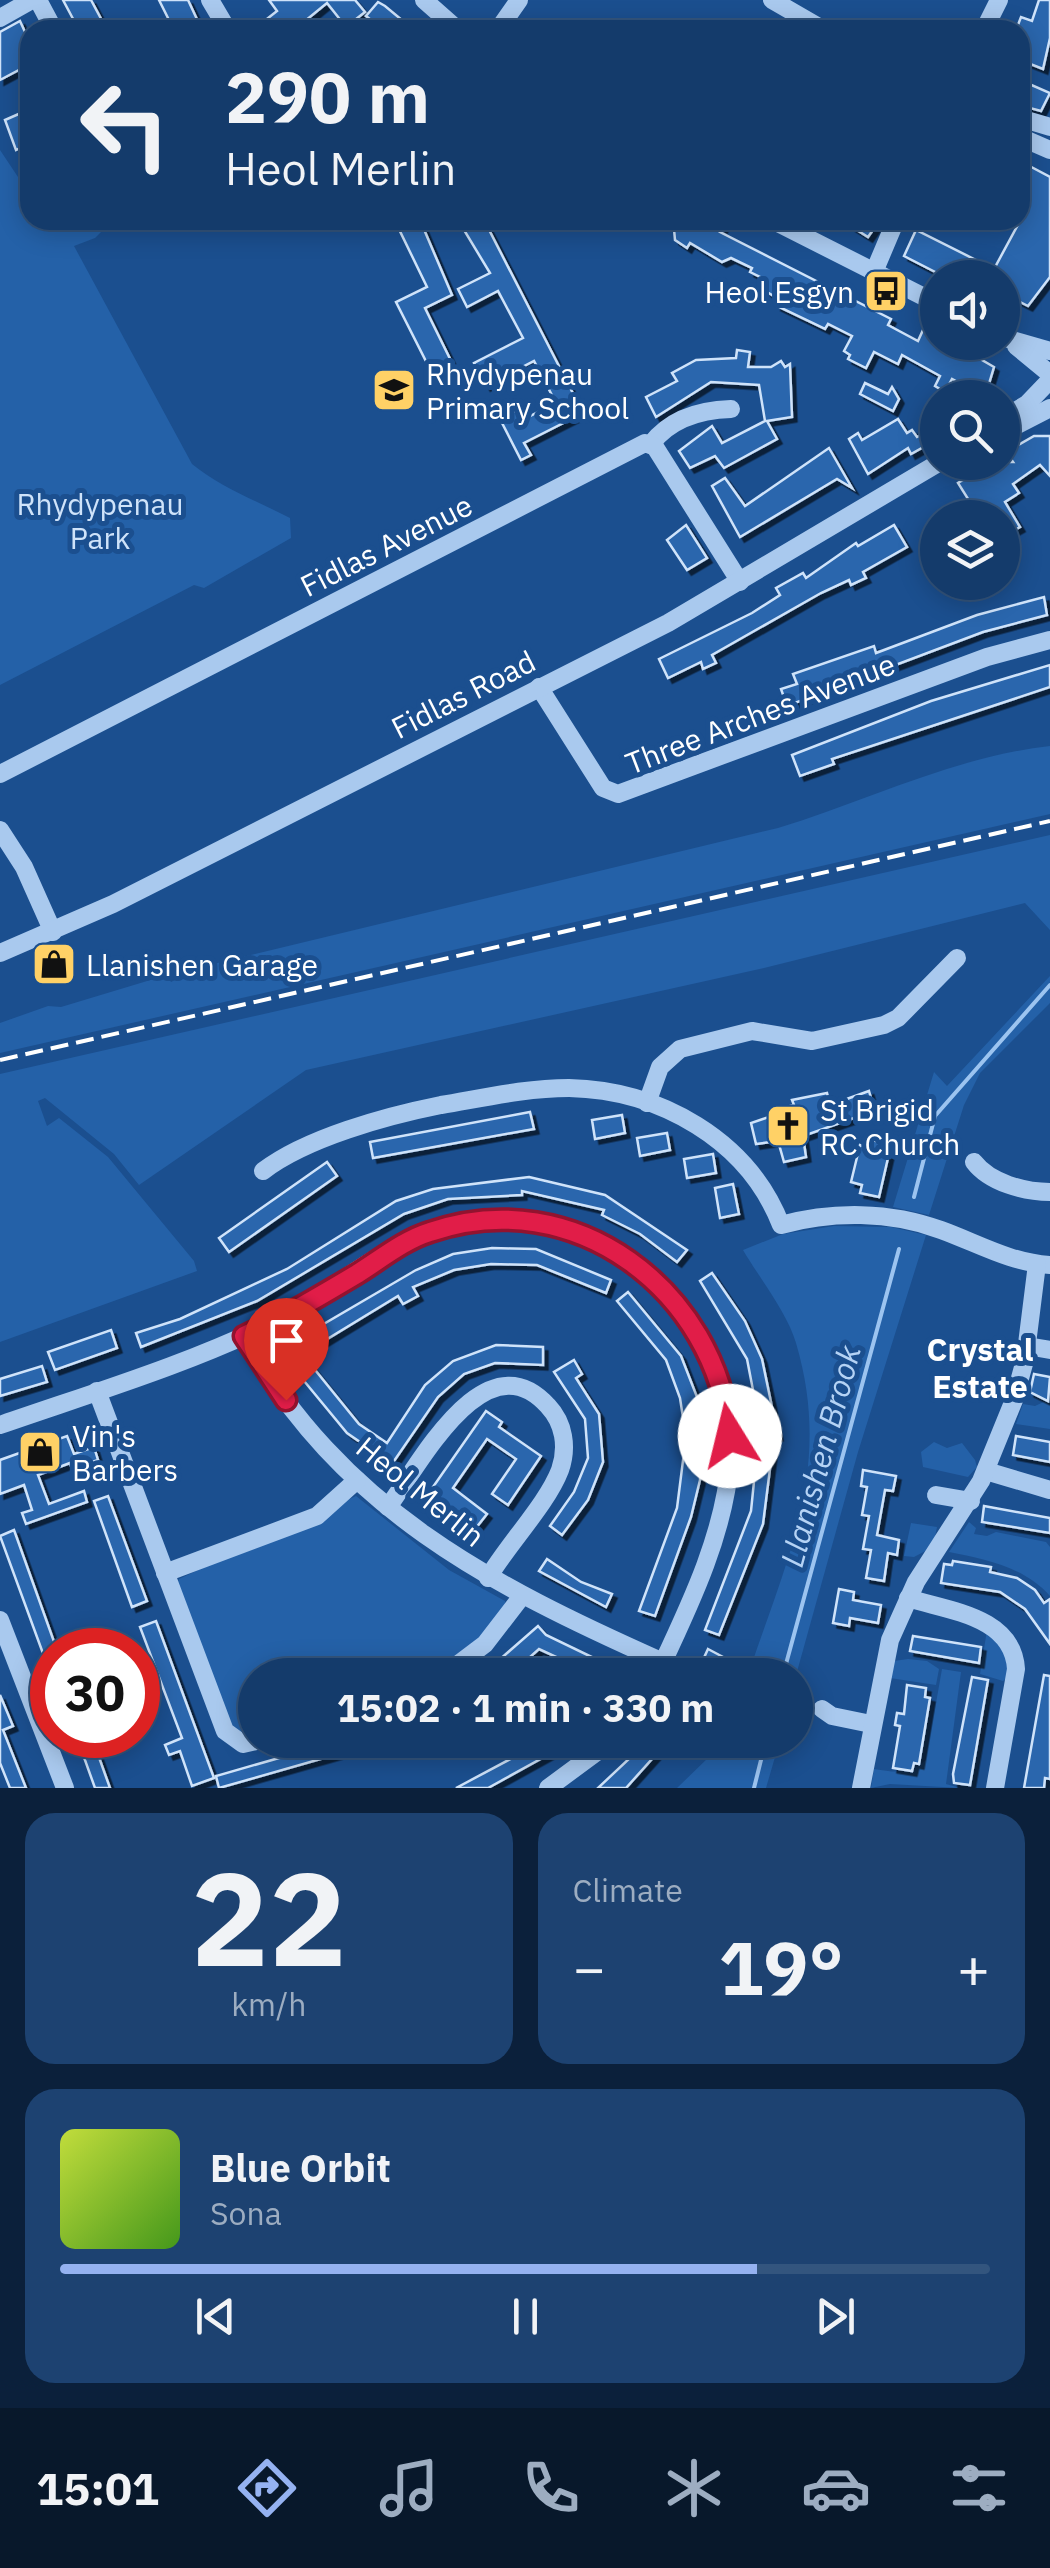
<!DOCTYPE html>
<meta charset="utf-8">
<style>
:root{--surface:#143b6b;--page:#1d4271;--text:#f1f3f6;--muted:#9dadc1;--line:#33557e;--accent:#95b2f1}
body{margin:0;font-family:"IBM Plex Sans",sans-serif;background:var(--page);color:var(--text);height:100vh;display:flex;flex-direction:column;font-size:38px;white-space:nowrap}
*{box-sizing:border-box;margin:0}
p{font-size:32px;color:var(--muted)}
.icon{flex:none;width:55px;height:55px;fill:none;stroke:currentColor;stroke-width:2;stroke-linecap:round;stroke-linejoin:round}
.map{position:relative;height:1788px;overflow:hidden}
.drawer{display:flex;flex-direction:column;gap:25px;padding:25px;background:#0b203b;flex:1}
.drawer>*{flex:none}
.guide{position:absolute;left:20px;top:20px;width:1010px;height:210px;border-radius:30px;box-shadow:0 5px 25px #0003,0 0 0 2px var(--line);background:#143b6b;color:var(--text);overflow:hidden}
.fabs{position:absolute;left:920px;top:260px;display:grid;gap:20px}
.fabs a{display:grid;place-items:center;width:100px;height:100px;border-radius:50%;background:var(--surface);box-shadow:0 5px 25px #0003,0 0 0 2px var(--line);font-size:50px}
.speed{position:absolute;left:30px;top:1628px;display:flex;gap:20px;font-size:50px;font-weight:700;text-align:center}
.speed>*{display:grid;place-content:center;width:130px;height:130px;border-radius:50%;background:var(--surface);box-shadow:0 5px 25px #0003,0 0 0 2px var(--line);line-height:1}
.speed .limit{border:15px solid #d22;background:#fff;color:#111}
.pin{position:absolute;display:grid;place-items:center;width:85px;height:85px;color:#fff;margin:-102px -42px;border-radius:50% 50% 50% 0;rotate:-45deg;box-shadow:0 0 10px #0007}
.pin .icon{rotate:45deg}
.me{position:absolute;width:110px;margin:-55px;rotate:351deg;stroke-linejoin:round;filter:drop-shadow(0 0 8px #0008)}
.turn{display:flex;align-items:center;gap:35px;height:210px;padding:0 40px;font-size:45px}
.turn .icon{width:130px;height:130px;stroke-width:2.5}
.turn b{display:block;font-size:70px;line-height:85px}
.big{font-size:75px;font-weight:700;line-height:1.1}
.drawer .card{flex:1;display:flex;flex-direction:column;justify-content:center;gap:15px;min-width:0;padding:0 35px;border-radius:30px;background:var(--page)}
.drawer .dial{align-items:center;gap:0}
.dial b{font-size:130px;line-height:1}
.song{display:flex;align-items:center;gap:30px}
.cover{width:120px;height:120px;border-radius:15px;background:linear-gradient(135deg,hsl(70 70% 55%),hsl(100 70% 35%))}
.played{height:10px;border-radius:5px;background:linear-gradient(90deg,var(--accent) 75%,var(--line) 75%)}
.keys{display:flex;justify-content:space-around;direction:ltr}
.heat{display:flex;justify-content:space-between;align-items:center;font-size:55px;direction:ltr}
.drawer .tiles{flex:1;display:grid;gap:25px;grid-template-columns:1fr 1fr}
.card:last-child{grid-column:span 2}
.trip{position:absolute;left:238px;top:1658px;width:575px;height:100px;border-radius:50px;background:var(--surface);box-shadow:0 5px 25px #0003,0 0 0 2px var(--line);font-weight:700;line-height:100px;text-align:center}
.tabs{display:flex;height:160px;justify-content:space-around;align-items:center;background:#08182b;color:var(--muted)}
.tabs .icon{width:70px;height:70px}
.tabs .on{color:var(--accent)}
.tabs b{font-size:45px;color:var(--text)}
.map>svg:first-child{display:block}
</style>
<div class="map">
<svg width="1050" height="1788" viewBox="0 0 1050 1788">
<defs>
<filter id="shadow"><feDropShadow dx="4.5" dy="4.5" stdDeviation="0" flood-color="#0009"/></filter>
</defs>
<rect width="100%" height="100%" fill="#1b4f8f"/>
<g fill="#2461a8">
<path d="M0 150 30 195V220H106L108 225 95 238 74 246 192 464C220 487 257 501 290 518L291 538 204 588 194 585 0 685Z"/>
<path d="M1050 746V814L0 1053V1023L48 1006 61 1007 167 975 171 982 201 967 778 828C870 800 953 757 1050 746Z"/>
<path d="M1050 835V930L1025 903 764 968 306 1070 139 1185 114 1154 45 1098 38 1101 47 1126 59 1118 108 1157 194 1261 197 1271 0 1342V1074Z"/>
<path d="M1050 976V1003L980 1073 964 1105 929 1215 893 1207 934 1072 947 1086Z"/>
<path d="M834 1226 891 1227 926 1235 858 1452 795 1679V1675H748C787 1558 833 1468 796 1343 787 1312 760 1279 743 1250L783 1234Z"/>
<path d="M1050 1399V1429L1016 1424 1023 1404 1035 1406Z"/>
<path d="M934 1442 947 1448 962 1443 975 1460 977 1467 968 1477 923 1467 921 1452Z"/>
<path d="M356 1496 449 1570 505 1601V1606L481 1641 433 1675H255V1736L233 1734 177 1584 179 1579Z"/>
<path d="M969 1522 976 1528 974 1534 987 1536 996 1532 1046 1542 1050 1547V1596C1025 1567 985 1559 949 1552Z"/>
<path d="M911 1523 937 1527 933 1547 914 1557 904 1556Z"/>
<path d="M987 1630 1009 1659 1007 1678 1003 1681 980 1674Z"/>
<path d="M908 1659 927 1661 939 1669 936 1685 890 1678 894 1661Z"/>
<path d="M942 1669 961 1672 946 1784 960 1788 890 1784 871 1788 874 1769C897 1773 910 1774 926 1760Z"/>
<path d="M718 1740H780L766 1788H677L709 1757Z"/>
</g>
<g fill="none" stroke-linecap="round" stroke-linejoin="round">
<g stroke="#9cc4f0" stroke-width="4">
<path d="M914 1197 935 1116 1050 985"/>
<path d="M783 1675 899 1249"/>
<path d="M754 1788 766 1740"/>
</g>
</g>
<g fill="#2a66ad" stroke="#cfe3fa" stroke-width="2.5" filter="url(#shadow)">
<path d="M63 0H91L107 30H79Z"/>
<path d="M159 0H188L202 30H174Z"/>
<path d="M269 0H355L365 12 346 27 327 3 294 30H253L277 11Z"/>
<path d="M1039 0H1050V38L1043 69 1020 60V30H1016L1021 17 1032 21Z"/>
<path d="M378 2 385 6 414 30H384L366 16Z"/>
<path d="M20 21 25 32 30 29V64L0 80V32Z"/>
<path d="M1020 80 1050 93 1041 111 1026 107 1030 96 1020 92Z"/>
<path d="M30 109V121L24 124 30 143 16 150 5 120Z"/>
<path d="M1020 161 1050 177V277L1028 306 1012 298 1002 318V278H947L904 256 916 230 994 269 1020 221Z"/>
<path d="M402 220H420L452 295 425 308 455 369 435 379 396 302 427 287 396 223Z"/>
<path d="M458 220H484L583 413 524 443 531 455 521 460 500 419 519 409 524 419 556 403 534 361 486 386 474 363 523 338 498 291 467 307 458 289 490 273Z"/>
<path d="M658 220H710L723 227 720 232 891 319 888 325 918 341 923 330 938 337V342L968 352 994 367 985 397 952 379 945 392 935 386 940 376 902 355 898 364 874 352 866 368 848 359 850 355 844 351 852 336 828 324 825 329 777 306 780 300 767 292 762 278 750 272 752 268 731 258 722 262 690 243 687 248 675 240 674 229Z"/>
<path d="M841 220H880L868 237Z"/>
<path d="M737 350 750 352 748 367H771L781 361 785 367 790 364 792 417 767 421 777 439 724 468 715 456 690 468 679 451 712 426 722 443 765 421 759 385 711 382 656 417 646 397 677 381 672 373 696 360 736 358Z"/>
<path d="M865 383 888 394 892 387 899 399 893 411 860 394Z"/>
<path d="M898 419 907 433 912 430 917 437 921 435 927 445 911 454 908 448 868 474 849 439 858 433 862 440Z"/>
<path d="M1034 436H1050V476L1040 465 1013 484 1019 493 1005 502 1020 527 1002 537V518H980L958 483 984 467 981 462H1013L1006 452Z"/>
<path d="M829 448 852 488 837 479 740 537 712 486 725 478 745 506Z"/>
<path d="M686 525 707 558 687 570 667 540Z"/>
<path d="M894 525 907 547 863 572 866 578 851 585 849 580 821 593 712 655 716 663 703 669 701 662 668 678 659 659 752 613 780 595 776 588 803 573 806 578 856 543 858 546Z"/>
<path d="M1044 597 1047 615 983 632 787 706 781 689 797 684 793 674 874 646 876 653 977 615Z"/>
<path d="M1050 665V687L832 759 834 764 800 776 792 755 931 701Z"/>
<path d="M869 1091 873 1105 862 1107 857 1117 803 1136 806 1157 784 1162 778 1141 756 1144 751 1123 772 1116 771 1111 794 1105 792 1100 827 1093 830 1105Z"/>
<path d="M530 1112 534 1129 373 1158 370 1142Z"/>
<path d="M622 1115 625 1133 595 1139 592 1120Z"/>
<path d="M667 1133 670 1150 640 1156 637 1138Z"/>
<path d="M872 1140 891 1145 879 1197 860 1193 862 1185 851 1182 860 1145 870 1148Z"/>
<path d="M713 1154 716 1173 687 1178 684 1159Z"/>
<path d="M327 1162 337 1176 229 1252 219 1238Z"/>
<path d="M529 1177 605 1195 687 1250 677 1262 640 1234 602 1215 604 1210 522 1191V1195L448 1199 404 1214 257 1301 141 1347 136 1333 180 1319 287 1269 396 1201 433 1189Z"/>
<path d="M733 1184 739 1214 720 1218 715 1188Z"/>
<path d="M492 1248 536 1249 611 1280 606 1293 537 1265 491 1264 454 1270 413 1287 418 1296 403 1304 398 1296 301 1355 293 1342 416 1270 453 1254Z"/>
<path d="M712 1273 745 1321 762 1359 778 1436 774 1437 763 1524 719 1635 705 1630 751 1511 758 1442H763L747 1359 700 1281Z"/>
<path d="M628 1292 681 1356 697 1397 702 1438 700 1480 691 1517 655 1616 639 1611 677 1508 686 1437 680 1398 666 1360 617 1301Z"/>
<path d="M111 1330 117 1348 55 1370 48 1352Z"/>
<path d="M496 1345 543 1347V1365L495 1363 464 1374 438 1397 392 1464 347 1433 295 1370 307 1360 359 1424 387 1443 425 1385 453 1361Z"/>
<path d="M574 1360 582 1374 576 1378 599 1414 603 1462 588 1500 562 1535 550 1526 574 1492 588 1458 585 1419 554 1372Z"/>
<path d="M42 1366 47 1382 0 1396V1379Z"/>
<path d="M1034 1374 1050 1377 1048 1401 1030 1392Z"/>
<path d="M486 1411 502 1422 499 1427 541 1456 508 1505 492 1494 516 1459 487 1439 453 1488 487 1514 472 1533 426 1497Z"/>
<path d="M67 1436 74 1454 94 1447 98 1460 72 1469 70 1463 38 1475 49 1504 84 1491 87 1502 26 1524 22 1513 32 1510 24 1485 0 1494V1460Z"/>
<path d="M1016 1436 1050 1442V1462L1013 1455Z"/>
<path d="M863 1470 896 1476 893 1491 885 1490 877 1535 899 1540 897 1555 888 1553 884 1581 866 1578 871 1550 863 1549 869 1516 862 1515 867 1487 861 1486Z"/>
<path d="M108 1496 147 1601 132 1607 94 1501Z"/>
<path d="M984 1506 1050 1518V1533L982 1522Z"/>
<path d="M14 1530 57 1650H52V1678L0 1536Z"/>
<path d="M547 1559 581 1582 612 1594 606 1607 539 1571Z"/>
<path d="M953 1561 991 1567 990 1572 1017 1578 1035 1590 1044 1603 1050 1599V1644L1025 1609 1000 1592 941 1583 944 1564 952 1565Z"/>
<path d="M839 1589 854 1592 853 1600 881 1605 878 1623 850 1618 849 1626 833 1623Z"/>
<path d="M156 1621 214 1778 192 1786 180 1751 169 1755 165 1745 182 1738 140 1627Z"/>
<path d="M538 1626 546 1635 629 1675H595L539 1649 510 1675H482Z"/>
<path d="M913 1636 981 1647 979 1663 910 1651Z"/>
<path d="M708 1649 723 1657 714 1675H696Z"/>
<path d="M1044 1675 1050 1676V1779L1045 1778 1044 1788H1024Z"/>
<path d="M972 1677 988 1680 970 1785 954 1783 953 1774Z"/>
<path d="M907 1685 926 1688 925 1697 930 1698 919 1764 914 1763 912 1771 893 1768 900 1726 895 1725 897 1713 904 1714Z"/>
<path d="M0 1695 13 1726 3 1730 26 1788H10L0 1763Z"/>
<path d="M76 1735H91L110 1788H95Z"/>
<path d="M342 1740 380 1742 219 1788 216 1776Z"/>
<path d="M530 1740H575L488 1788H456L518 1755 514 1748Z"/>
<path d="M649 1740H669L626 1788H598Z"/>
</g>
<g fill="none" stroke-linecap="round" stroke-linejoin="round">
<g stroke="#a9c9ee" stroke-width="18">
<path d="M38 0 54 30"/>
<path d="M210 0 226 27"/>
<path d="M424 0 458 30"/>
<path d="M772 0 824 30"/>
<path d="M0 18 32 0"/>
<path d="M498 30 519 0"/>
<path d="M984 30 999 0"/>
<path d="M1020 118 1050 127"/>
<path d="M1020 137 1050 150"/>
<path d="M772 220 938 304"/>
<path d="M874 272 896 220"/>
<path d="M1002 337 1050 351"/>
<path d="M1016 346 1050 374"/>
<path d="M1002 419 1027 404 1050 380"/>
<path d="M1002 433 1050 408"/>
<path d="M651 444C670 419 700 410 731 409"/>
<path d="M539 687 603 788 618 794 987 657 1050 640"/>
<path d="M0 774 645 443 655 447 740 582"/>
<path d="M0 830 24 867 53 932"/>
<path d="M0 953 113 904 668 623 940 462"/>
<path d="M647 1103 660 1067 680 1049 752 1031 812 1041 884 1025 898 1018 957 958"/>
<path d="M974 1162C990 1183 1025 1192 1050 1192"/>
<path d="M263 1171C306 1138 386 1116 441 1105 483 1098 526 1088 569 1088 660 1090 748 1140 781 1225 832 1211 890 1211 941 1230 977 1243 1011 1263 1050 1265"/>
<path d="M244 1336C340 1508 490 1585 663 1662"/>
<path d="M1027 1346 1050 1350"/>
<path d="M97 1391 225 1731 243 1744 261 1740"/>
<path d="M0 1425C92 1393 189 1364 276 1321 333 1292 386 1240 449 1226 595 1191 739 1311 730 1460 725 1534 688 1609 657 1675"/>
<path d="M986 1471 1050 1490"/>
<path d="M936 1495 971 1501"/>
<path d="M388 1507C419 1466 485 1336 548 1406 564 1423 568 1447 560 1470 547 1504 508 1544 488 1578"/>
<path d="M165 1573 317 1516 357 1480"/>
<path d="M908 1598C948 1611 1013 1616 1016 1669L995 1788"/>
<path d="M0 1620 65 1788"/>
<path d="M444 1675 485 1644 522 1596"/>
<path d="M822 1709 832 1716 871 1724"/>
<path d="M548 1788 613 1740"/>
<path d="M861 1788 890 1640 916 1582 981 1481 1014 1400 1025 1360 1037 1264"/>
</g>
<path stroke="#fff" stroke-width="4" stroke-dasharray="18 8" stroke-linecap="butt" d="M0 1060 1050 821"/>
</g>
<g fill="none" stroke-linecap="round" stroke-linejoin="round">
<defs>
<path id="route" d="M286 1400 244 1336C283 1318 320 1296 357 1274 381 1259 404 1240 430 1232 574 1182 717 1291 730 1436"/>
</defs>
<use href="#route" stroke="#92132f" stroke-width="25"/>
<use href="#route" stroke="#e11d48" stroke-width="18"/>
</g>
<defs>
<symbol id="bus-square" viewBox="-11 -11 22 22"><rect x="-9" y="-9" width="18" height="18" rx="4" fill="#ffd166" stroke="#1b4f8f"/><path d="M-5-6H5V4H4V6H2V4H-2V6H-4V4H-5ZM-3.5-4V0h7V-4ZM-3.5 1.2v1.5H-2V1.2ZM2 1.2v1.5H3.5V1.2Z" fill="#111"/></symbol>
<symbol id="school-square" viewBox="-11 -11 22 22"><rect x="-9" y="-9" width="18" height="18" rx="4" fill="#ffd166" stroke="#1b4f8f"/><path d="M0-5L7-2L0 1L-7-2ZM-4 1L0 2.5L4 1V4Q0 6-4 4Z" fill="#111"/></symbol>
<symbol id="shop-square" viewBox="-11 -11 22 22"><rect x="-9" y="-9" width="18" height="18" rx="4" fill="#ffd166" stroke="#1b4f8f"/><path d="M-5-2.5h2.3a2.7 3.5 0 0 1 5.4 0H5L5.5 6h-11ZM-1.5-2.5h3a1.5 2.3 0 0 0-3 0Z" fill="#111"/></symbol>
<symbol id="church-square" viewBox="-11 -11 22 22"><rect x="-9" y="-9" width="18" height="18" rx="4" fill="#ffd166" stroke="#1b4f8f"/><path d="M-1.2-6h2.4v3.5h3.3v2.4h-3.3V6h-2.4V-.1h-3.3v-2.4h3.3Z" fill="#111"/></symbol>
</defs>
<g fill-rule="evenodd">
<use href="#bus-square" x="861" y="266" width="50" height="50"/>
<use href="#school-square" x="369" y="365" width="50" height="50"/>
<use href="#shop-square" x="29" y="939" width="50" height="50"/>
<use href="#church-square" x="763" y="1101" width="50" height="50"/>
<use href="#shop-square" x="15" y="1427" width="50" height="50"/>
</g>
<g text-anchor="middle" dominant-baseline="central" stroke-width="10" stroke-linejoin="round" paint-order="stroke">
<g font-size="30" fill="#fff" stroke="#1b4f8f" text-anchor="start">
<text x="854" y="291" text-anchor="end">Heol Esgyn</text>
<text x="426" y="373">Rhydypenau<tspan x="426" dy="34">Primary School</tspan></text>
<text x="86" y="964">Llanishen Garage</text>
<text x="820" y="1109">St Brigid<tspan x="820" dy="34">RC Church</tspan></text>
<text x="72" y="1435">Vin's<tspan x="72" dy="34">Barbers</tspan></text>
</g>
<g font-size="30" fill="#cfe3fa" stroke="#1b4f8f">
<text x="100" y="503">Rhydypenau<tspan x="100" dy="34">Park</tspan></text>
</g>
<g font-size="30" fill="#fff" stroke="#1b4f8f">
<text transform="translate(386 545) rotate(-27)">Fidlas Avenue</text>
<text transform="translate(463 694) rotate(-27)">Fidlas Road</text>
<text transform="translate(760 713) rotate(-21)">Three Arches Avenue</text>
<text transform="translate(421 1491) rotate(39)">Heol Merlin</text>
</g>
<g font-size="32" font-weight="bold" fill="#fff" stroke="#1b4f8f">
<text x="980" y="1349">Crystal<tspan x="980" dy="37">Estate</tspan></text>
</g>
<g font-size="32" font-style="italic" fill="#b5d3f5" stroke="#1b4f8f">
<text transform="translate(820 1456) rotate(-75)">Llanishen Brook</text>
</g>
</g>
</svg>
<div class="fabs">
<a><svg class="icon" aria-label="sound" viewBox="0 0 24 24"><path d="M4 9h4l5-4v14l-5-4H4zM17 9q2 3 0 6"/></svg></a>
<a><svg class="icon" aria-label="search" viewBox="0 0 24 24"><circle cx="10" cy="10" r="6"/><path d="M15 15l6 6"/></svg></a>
<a><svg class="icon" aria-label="layers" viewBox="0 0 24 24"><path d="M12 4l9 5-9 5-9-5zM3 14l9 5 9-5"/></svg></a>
</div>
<div class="speed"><div class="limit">30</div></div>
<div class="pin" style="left:286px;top:1400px;background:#d93025"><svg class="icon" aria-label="arrive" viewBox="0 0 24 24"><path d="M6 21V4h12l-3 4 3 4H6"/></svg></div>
<svg class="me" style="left:730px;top:1436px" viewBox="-20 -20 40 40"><circle r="19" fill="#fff"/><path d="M0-13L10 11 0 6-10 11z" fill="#e11d48"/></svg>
<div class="trip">15:02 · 1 min · 330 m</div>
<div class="guide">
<div class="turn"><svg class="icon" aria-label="left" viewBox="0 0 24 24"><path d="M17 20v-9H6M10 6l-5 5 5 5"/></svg><div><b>290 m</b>Heol Merlin</div></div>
</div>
</div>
<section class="drawer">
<div class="tiles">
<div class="card dial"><b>22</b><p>km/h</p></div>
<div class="card"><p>Climate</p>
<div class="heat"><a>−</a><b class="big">19°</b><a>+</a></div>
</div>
<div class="card">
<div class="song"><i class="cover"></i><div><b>Blue Orbit</b><p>Sona</p></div></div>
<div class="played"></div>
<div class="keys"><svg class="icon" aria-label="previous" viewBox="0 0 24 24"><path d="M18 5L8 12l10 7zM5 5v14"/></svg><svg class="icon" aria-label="pause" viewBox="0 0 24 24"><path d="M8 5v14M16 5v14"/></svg><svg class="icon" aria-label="next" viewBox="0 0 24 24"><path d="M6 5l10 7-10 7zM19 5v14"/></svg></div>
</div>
</div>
</section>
<nav class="tabs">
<b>15:01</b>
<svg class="icon on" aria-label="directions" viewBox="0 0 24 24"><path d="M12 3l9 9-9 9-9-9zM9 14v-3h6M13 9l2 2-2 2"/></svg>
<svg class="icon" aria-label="music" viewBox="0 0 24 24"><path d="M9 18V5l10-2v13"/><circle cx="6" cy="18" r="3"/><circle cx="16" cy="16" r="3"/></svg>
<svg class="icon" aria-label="phone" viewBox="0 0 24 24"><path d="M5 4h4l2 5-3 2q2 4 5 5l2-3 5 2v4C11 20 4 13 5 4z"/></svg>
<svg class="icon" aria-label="climate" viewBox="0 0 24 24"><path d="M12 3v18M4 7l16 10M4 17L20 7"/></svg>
<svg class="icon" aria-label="car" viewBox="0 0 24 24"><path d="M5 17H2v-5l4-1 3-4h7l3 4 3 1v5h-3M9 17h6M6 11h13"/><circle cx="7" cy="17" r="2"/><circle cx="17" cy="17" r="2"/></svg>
<svg class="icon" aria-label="filters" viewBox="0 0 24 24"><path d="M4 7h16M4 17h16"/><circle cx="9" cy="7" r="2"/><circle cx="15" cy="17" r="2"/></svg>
</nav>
